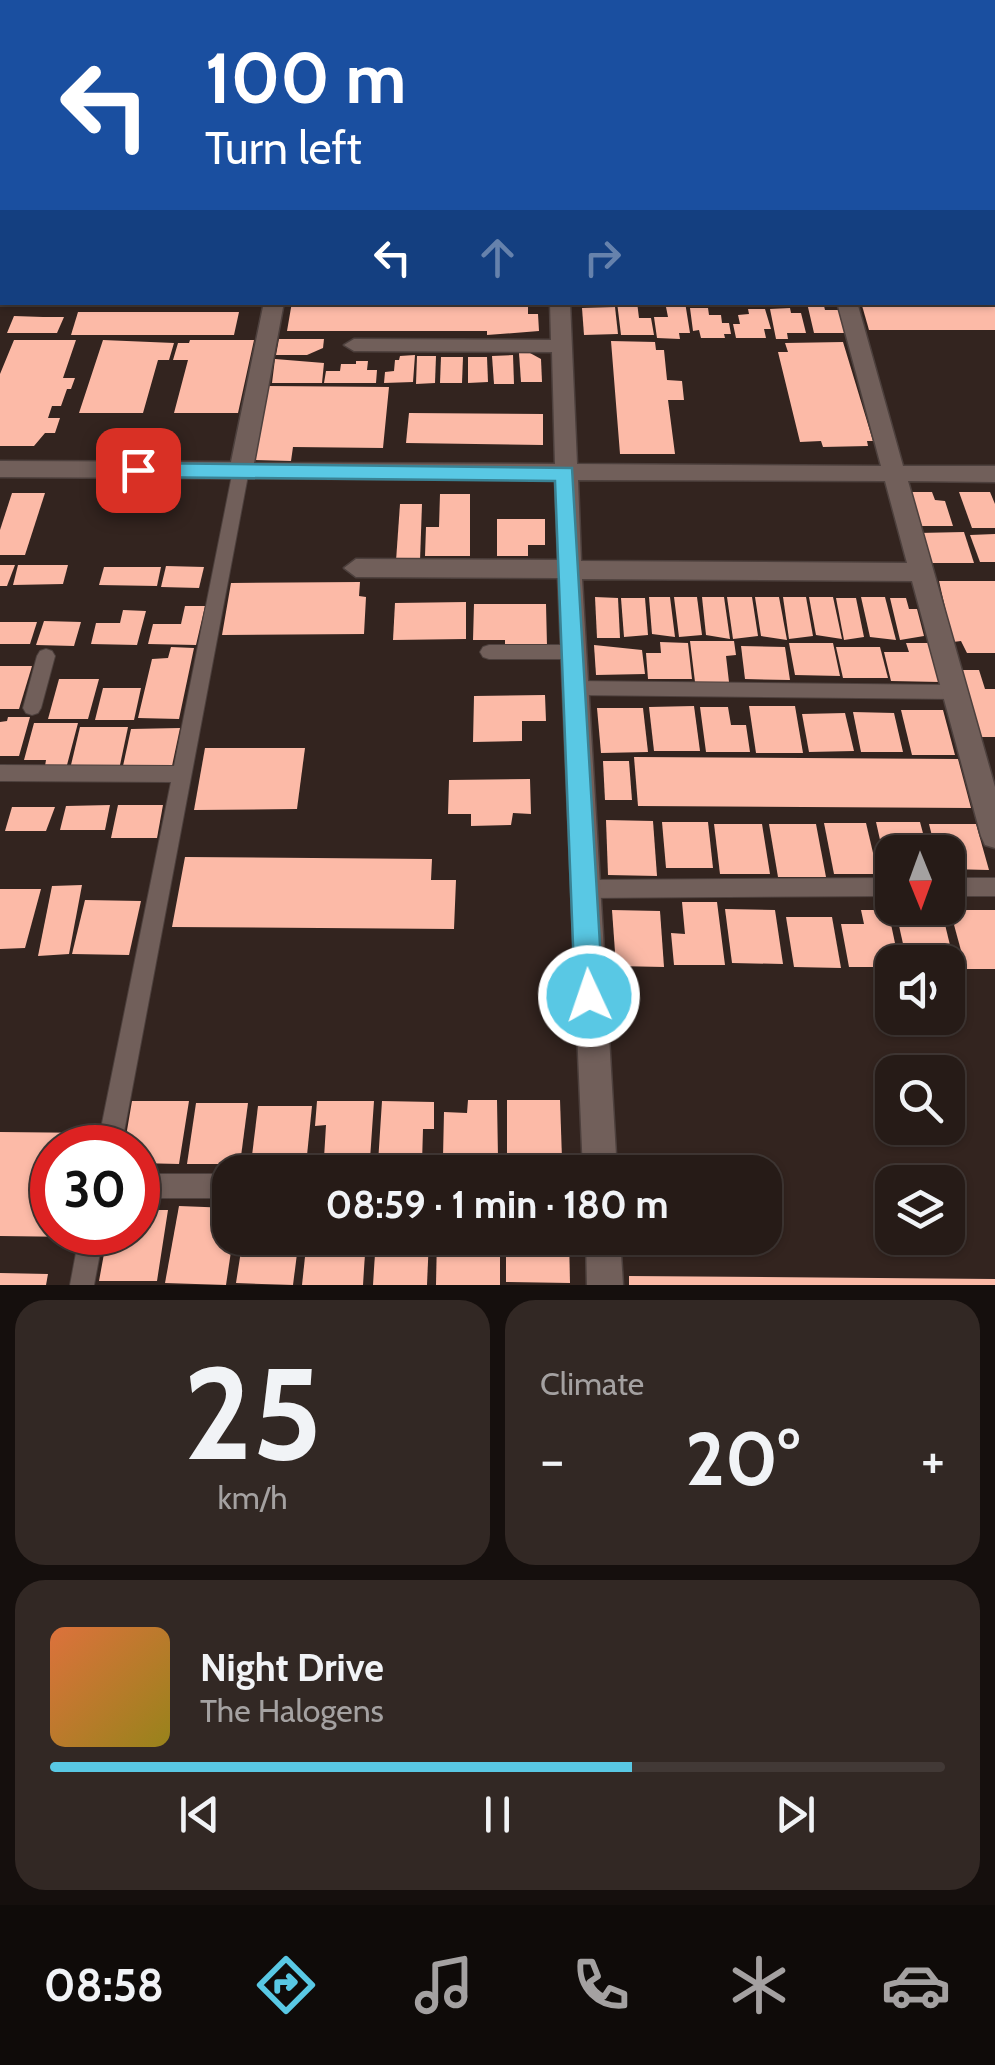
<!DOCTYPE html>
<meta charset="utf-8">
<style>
:root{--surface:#261b17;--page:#322824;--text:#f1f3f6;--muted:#a4a1a1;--line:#423936;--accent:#59c8e4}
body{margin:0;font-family:Cabin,sans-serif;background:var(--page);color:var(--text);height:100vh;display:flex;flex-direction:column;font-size:38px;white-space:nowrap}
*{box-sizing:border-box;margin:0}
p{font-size:32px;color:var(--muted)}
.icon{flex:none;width:55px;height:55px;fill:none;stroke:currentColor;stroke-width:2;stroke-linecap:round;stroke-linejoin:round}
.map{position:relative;height:1285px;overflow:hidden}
.drawer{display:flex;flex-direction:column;gap:15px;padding:15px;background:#150f0d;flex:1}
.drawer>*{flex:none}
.guide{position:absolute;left:0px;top:0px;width:995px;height:305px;box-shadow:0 2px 8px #0004,0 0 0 2px var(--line);background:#1a4fa0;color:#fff;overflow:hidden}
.needle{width:65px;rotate:179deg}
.controls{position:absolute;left:875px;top:835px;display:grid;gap:20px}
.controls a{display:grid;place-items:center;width:90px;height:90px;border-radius:20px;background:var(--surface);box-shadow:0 2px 8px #0004,0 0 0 2px var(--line);font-size:50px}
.speed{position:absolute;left:30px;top:1125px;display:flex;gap:20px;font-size:50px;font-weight:700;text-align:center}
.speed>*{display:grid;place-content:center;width:130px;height:130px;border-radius:50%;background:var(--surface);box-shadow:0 2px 8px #0004,0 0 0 2px var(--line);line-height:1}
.speed .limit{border:15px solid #d22;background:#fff;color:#111}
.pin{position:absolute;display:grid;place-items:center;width:85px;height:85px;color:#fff;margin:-42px;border-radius:20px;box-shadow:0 5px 15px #0006}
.me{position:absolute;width:110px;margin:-55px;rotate:357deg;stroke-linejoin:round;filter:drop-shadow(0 0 8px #0008)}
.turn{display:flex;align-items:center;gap:35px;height:210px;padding:0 40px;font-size:45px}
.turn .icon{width:130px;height:130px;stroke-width:2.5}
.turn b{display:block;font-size:70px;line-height:85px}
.lanes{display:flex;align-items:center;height:95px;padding:0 40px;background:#0003;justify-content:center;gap:50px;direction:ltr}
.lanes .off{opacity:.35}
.big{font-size:75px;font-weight:800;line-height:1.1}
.drawer .widget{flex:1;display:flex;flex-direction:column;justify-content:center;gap:15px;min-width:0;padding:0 35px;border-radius:30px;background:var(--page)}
.drawer .dial{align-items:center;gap:0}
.dial b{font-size:130px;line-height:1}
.song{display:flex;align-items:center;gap:30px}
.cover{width:120px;height:120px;border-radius:15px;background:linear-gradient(135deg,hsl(20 70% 55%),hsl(50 70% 35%))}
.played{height:10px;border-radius:5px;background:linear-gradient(90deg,var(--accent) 65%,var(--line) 65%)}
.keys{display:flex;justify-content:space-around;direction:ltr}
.heat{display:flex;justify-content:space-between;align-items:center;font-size:55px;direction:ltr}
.drawer .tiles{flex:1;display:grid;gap:15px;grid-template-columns:1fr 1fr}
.widget:last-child{grid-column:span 2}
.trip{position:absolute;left:212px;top:1155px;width:570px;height:100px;border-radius:30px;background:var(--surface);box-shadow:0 2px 8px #0004,0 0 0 2px var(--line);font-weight:800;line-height:100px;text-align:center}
.dock{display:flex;height:160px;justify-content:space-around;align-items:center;background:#0f0b09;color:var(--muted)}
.dock .icon{width:70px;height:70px}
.dock .on{color:var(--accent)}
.dock b{font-size:45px;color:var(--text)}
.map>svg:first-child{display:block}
</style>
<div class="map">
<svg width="995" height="1285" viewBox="0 0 995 1285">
<rect width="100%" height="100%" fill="#33241f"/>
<g fill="#fcbaa7">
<path d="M292 302H528V314H538L539 331 487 335V331H287Z"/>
<path d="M617 302H637L639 318H651L654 335H621Z"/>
<path d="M665 302H685L690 333H679L680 339 657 338 654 317H668Z"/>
<path d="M823 302 825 310H839L845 333H814L807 303Z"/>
<path d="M861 302H995V330H869Z"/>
<path d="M615 307 618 334 584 335 582 308Z"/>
<path d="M690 308H708L709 315H721L722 323H729L731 334H724L725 338H701L699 330 693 331Z"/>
<path d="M790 308 791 313H801L806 333H787L788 339H776L770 309Z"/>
<path d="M748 309H765L771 329H764L766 338H736L733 324H740L738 315 749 314Z"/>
<path d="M78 312H239L234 335H71Z"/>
<path d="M14 316 43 317H64L57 333H7Z"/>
<path d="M279 339H324L323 348 307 355H276Z"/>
<path d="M14 340H76L63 378H75L71 389H67L61 406H52L48 418H60L55 433H45L34 446H0V374Z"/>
<path d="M103 340 174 343 169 360H158L143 413H79Z"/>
<path d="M190 340H254L238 413H174L188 360H173L178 343H189Z"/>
<path d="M611 341 655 342 656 350H664L667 380 682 381 684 400H668L675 454H620Z"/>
<path d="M843 342 873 441H867L868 446 823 447 821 441 800 442 778 352H788L785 343Z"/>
<path d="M519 353H530L541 359 542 382H521Z"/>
<path d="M415 355 413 382 384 383 385 372 394 371 395 360H399L400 356Z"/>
<path d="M513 355 514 384H494L492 356Z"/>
<path d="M417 356H436L435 383 416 384Z"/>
<path d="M441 357H463L462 383H440Z"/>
<path d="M468 357H487L488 382 468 383Z"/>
<path d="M275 359 324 363 322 383H272Z"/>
<path d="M356 361H368L367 370H377L376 383H324L326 371H340L341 364H356Z"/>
<path d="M268 386 389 387 383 448 293 447 291 461 254 460Z"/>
<path d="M409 413 543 414V445L406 443Z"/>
<path d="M906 492H932L935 500 945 501 953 526H916Z"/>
<path d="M959 492H990L995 504V528H972Z"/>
<path d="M12 493H45L25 555H0V530Z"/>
<path d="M440 494H470V556H425L426 527H439Z"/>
<path d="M400 504H422L420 561H396Z"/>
<path d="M497 519H545V545H528V556H497Z"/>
<path d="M964 532 974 563H928L918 533Z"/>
<path d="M995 534V562H980L970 535Z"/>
<path d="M0 565H15L7 586H0Z"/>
<path d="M18 565H68L63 584 13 585Z"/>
<path d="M166 566 204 567 199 588 161 587Z"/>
<path d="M104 567H161L157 586 99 585Z"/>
<path d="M939 581H995V653H967L961 641 953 642Z"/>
<path d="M360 582 359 596 366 597 364 634 222 635 231 583Z"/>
<path d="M595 597 618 598 620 638H597Z"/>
<path d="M649 597H670L675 637 652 634Z"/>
<path d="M674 597H697L702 635 679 637Z"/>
<path d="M702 597H724L730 639 706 635Z"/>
<path d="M727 597H752L758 636 733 639Z"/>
<path d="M755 597H779L787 640 761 636Z"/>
<path d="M783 597H806L813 636 789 639Z"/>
<path d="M809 597H833L842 639 816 635Z"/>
<path d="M861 597H885L896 640 870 637Z"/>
<path d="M621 598H645L648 635 624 637Z"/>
<path d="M836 598H856L864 637 844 640Z"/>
<path d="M890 598H906L909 609H917L924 636 900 640Z"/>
<path d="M466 602V639L393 640 395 603Z"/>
<path d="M474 604H546L547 646H505V640H473Z"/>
<path d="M185 606H205L196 645 148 644 153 624H181Z"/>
<path d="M123 610 146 611 137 645 91 644 96 623H120Z"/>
<path d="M44 621 81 622 74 646 36 645Z"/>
<path d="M0 622H37L30 644H0Z"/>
<path d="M690 641H734L736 655 726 656 729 682H695Z"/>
<path d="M660 642 688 643 692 679H648L646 653H661Z"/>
<path d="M789 643H833L840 676 795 675Z"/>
<path d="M906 643H930L940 682 891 681 884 652H909Z"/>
<path d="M594 645 642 650 645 674 596 675Z"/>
<path d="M741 646 785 647 790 680 745 679Z"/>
<path d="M171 647 194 648 179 719 138 718 152 659 168 658Z"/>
<path d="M836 647H880L888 678H843Z"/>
<path d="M0 666H32L19 709H0Z"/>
<path d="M956 670H979L985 689H995V737H976Z"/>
<path d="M59 679H99L88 719H48Z"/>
<path d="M103 688H141L134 720H95Z"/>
<path d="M545 695 546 721H522V741L473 742 474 696Z"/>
<path d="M694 706 700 751H654L649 707Z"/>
<path d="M749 706H795L803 753H756Z"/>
<path d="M700 707H728L731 725H746L750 752H706Z"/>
<path d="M597 708H643L648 752 601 753Z"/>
<path d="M901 710H943L955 755H912Z"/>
<path d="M853 712 894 713 903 752H861Z"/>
<path d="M845 713 854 751 809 752 802 714Z"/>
<path d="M8 717H30L19 756H0V722L7 721Z"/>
<path d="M34 723H78L67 765 45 766 46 760H24Z"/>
<path d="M80 727H128L120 765H71Z"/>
<path d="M180 728 172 766H123L131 729Z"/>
<path d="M205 748H305L297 809 194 810Z"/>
<path d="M634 757 958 759 971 808 638 806Z"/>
<path d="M603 761H629L632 800H605Z"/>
<path d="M530 779 531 814 513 813 511 825 471 826V814H448L449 780Z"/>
<path d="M110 805 105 830H60L66 806Z"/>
<path d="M118 805H163L157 838H111Z"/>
<path d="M12 807H55L46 831H5Z"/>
<path d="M606 820 653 821 657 876 608 875Z"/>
<path d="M662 822H708L713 868H666Z"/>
<path d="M876 822H920L928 852H892V871H887Z"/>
<path d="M824 823H866L878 874H834Z"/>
<path d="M714 824H762L770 874H720Z"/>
<path d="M769 824H816L826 877H778Z"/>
<path d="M929 824H976L989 870 948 869V852H936Z"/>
<path d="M185 857 432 859 431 880H456L454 929 172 927Z"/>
<path d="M82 885 69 954 38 956 52 886Z"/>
<path d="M0 889H41L25 948 0 949Z"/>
<path d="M85 900 141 901 129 955 72 954Z"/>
<path d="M682 902H717L725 965H674L671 933 685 934Z"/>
<path d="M725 909 775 910 783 964 732 963Z"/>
<path d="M612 910 660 911 664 967 616 966Z"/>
<path d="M861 910H888L899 962H892V967H849L841 924H864Z"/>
<path d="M950 910H995V969H966Z"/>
<path d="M896 912H942L955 966 907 962Z"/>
<path d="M786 917H832L841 968 794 967Z"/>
<path d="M468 1100H497L498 1158 443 1157 444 1112 467 1113Z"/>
<path d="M507 1100H560L562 1159 507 1160Z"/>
<path d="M132 1101H189L179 1164 138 1163V1148H124Z"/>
<path d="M317 1101H374L370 1159 324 1158 326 1125 315 1126Z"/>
<path d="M382 1101 434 1102V1129H423L422 1163H378Z"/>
<path d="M196 1103H248L240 1164H187Z"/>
<path d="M258 1106H312L306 1165 251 1164Z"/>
<path d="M0 1132 97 1133 94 1148H52V1232H76L75 1237 0 1236Z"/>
<path d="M179 1206 230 1208 233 1238 226 1285 165 1283Z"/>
<path d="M138 1210H168L157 1281H99L108 1232H138Z"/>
<path d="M243 1238H299L293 1285 236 1283Z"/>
<path d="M307 1238H366L363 1285H302Z"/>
<path d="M376 1238H429L427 1285H373Z"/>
<path d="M437 1238H500V1285H436Z"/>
<path d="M506 1238H569L570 1283 506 1282Z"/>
<path d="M0 1273 48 1274 46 1285H0Z"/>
<path d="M629 1276 995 1279V1285H629Z"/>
</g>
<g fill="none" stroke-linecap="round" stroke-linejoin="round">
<defs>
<g id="lane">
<path d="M241 465 249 470 121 1148H97L171 782 0 781V765L174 766 233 470Z"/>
<path d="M489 645H573L579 647 582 652 579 657 573 659H489L483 657 480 652 483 647Z"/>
<path d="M46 649 52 651 55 656 41 708 38 713 32 715 26 713 23 708 37 656 40 651Z"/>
<path d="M574 681 954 685 960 687 963 692 960 697 954 699 574 695 568 693 565 688 568 683Z"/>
<path d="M892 878V896L583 898 576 896 573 889 576 882 583 880Z"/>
<rect x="948" y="878" width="47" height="18"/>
<rect x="138" y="1174" width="92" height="24"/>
<path d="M80 1232H104L94 1285H70Z"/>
</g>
<g id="street">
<rect x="327" y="0" width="14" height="2"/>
<rect x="541" y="0" width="14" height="2"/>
<rect x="753" y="0" width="14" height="2"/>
<path d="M965 0H979L980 2H966Z"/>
<path d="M992 35H995V49L992 48Z"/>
<path d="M0 48 2 49V58H0Z"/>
<rect x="0" y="72" width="2" height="10"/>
<rect x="992" y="227" width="3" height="10"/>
<path d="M264 302H284L254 463 555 464 552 352 354 351 344 345 354 339 551 340 550 302H570L577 464 881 466 837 302H857L903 466H995V482L908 481 995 787V848L985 845 981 836 912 581 582 579 617 1172H583L558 578 356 577 344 568 356 559 558 560 555 480 0 477V461L231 462ZM578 480 885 481 907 563 581 561Z"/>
<path d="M586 1238H620L623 1285H587Z"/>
</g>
<path id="secondary" d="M2 245V261L0 262V246Z"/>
</defs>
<use href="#lane" stroke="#4d403d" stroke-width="2"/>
<use href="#street" stroke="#4d403d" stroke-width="3"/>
<use href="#secondary" stroke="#4d403d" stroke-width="3"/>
<use href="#lane" fill="#715f5a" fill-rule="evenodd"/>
<use href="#street" fill="#715f5a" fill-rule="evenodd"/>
<use href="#secondary" fill="#715f5a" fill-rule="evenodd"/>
</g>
<path fill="#59c8e4" stroke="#3a8294" stroke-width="2.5" d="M138 463 572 468 603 996 599 1005 589 1009 579 1005 575 996 555 481 138 477 127 470Z"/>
</svg>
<div class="controls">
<a><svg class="needle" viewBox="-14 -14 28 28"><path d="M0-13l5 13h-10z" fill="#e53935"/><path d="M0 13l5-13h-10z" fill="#a4a1a1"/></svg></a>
<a><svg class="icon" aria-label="sound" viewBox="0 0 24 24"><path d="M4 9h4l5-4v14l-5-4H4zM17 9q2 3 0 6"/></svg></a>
<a><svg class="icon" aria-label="search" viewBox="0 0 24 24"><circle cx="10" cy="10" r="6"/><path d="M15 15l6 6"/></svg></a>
<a><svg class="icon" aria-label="layers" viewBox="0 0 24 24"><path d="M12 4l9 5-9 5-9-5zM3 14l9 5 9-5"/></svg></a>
</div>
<div class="speed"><div class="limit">30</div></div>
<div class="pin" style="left:138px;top:470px;background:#d93025"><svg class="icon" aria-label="arrive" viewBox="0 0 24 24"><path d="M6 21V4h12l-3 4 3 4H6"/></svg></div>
<svg class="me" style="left:589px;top:996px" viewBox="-20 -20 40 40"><circle r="17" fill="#59c8e4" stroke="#fff" stroke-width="3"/><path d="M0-11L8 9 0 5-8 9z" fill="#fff"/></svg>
<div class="trip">08:59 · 1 min · 180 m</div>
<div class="guide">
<div class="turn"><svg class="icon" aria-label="left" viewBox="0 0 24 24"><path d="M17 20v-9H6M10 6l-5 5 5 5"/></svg><div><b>100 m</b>Turn left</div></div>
<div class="lanes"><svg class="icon" aria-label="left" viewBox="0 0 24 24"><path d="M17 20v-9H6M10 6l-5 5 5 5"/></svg><svg class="icon off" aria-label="ahead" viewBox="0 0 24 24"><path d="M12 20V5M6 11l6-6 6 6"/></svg><svg class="icon off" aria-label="right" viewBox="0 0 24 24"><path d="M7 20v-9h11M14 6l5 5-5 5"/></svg></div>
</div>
</div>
<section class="drawer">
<div class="tiles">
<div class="widget dial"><b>25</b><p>km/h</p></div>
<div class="widget"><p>Climate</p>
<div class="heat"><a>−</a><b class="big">20°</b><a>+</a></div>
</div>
<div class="widget">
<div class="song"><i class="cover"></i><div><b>Night Drive</b><p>The Halogens</p></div></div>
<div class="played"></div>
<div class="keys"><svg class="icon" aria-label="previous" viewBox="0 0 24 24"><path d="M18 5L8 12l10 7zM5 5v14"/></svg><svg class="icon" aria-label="pause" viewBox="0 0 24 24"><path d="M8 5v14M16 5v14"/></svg><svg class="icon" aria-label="next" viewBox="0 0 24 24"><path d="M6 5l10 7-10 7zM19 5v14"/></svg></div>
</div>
</div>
</section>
<nav class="dock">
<b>08:58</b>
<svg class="icon on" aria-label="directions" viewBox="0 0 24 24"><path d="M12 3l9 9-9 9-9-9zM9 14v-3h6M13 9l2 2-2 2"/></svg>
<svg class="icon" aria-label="music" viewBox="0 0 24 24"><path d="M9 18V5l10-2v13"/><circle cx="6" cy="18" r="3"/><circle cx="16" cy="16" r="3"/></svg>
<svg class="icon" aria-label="phone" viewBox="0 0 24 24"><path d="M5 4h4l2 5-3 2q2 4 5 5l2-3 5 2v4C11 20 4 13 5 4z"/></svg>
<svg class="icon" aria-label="climate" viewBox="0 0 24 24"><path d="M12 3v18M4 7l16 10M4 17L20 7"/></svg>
<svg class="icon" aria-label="car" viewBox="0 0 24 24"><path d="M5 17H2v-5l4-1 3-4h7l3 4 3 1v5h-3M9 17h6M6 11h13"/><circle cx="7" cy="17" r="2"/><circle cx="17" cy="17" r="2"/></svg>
</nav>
